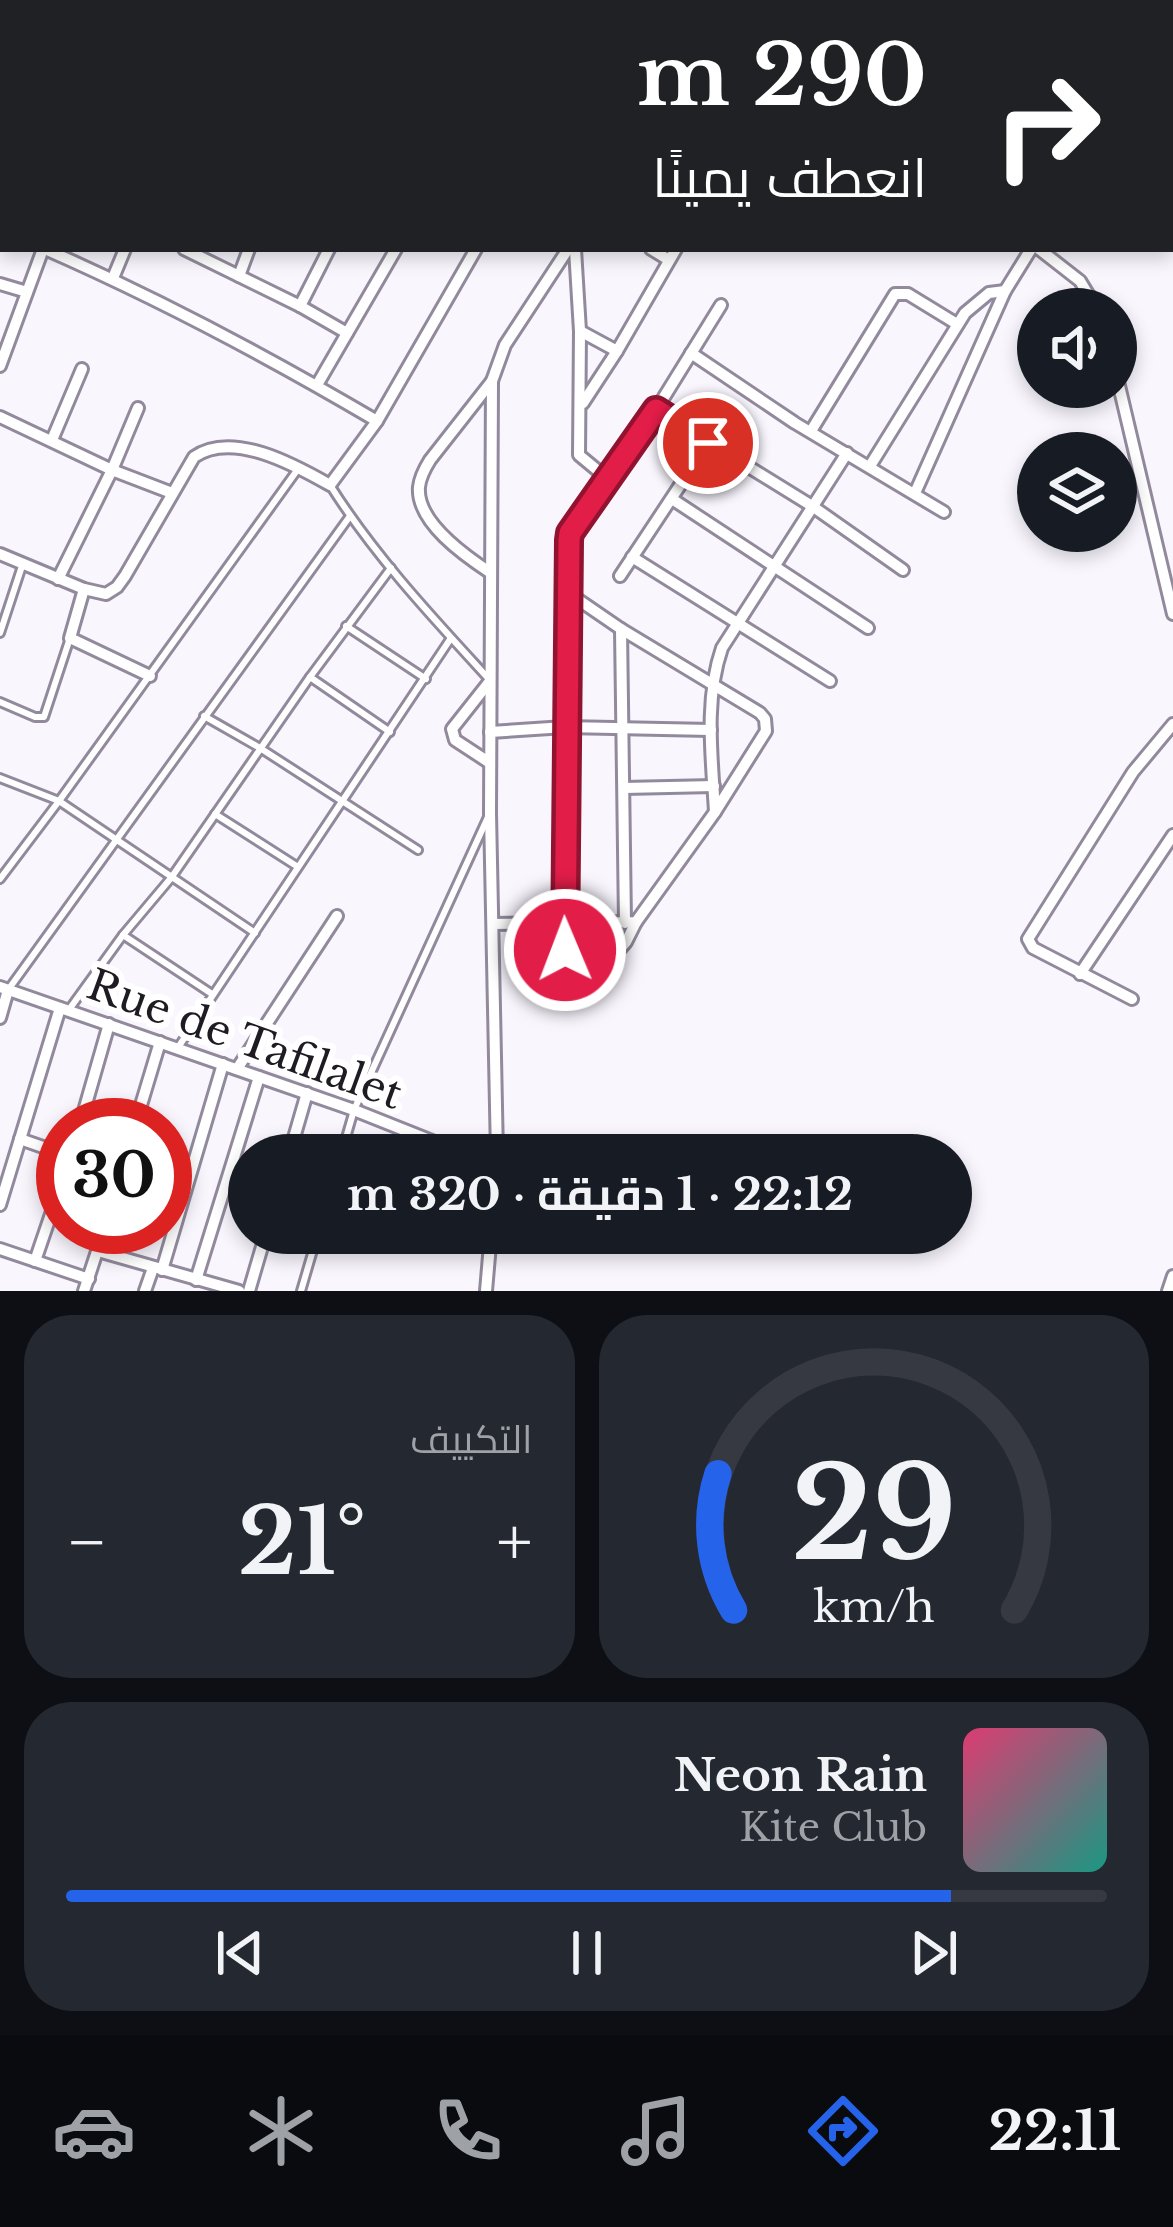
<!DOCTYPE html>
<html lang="ar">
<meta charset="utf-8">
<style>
:root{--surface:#171b24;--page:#242831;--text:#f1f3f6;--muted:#9ea1a6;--line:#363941;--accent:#2563eb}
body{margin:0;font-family:"Libre Baskerville",Cairo,serif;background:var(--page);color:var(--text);direction:rtl;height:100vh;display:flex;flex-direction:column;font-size:45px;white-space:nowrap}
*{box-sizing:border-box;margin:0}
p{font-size:39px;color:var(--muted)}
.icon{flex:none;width:66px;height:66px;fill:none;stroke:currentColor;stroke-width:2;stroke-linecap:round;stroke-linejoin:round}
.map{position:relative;height:1291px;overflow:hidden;direction:ltr}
.details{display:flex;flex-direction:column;gap:24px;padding:24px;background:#0d0f14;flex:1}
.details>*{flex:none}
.hud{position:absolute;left:0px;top:0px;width:1173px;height:252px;box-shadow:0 6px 18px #0003;direction:rtl;background:#202124;color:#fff;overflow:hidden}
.fabs{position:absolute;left:1017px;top:288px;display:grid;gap:24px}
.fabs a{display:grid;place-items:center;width:120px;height:120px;border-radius:50%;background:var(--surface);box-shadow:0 6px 18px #0003;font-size:60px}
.speed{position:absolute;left:36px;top:1098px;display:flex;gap:24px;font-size:60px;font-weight:700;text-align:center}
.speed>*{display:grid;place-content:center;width:156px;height:156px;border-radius:50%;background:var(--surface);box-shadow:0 6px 18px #0003;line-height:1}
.speed .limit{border:18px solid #d22;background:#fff;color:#111}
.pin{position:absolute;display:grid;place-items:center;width:102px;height:102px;color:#fff;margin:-51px;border:6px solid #fff;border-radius:50%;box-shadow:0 3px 12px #0007}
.me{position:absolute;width:132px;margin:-66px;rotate:359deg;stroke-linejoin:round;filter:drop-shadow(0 0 9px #0008)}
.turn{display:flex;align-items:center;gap:42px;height:252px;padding:0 48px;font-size:54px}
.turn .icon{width:156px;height:156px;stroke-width:2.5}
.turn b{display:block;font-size:84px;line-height:102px}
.big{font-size:90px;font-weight:700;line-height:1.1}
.details .card{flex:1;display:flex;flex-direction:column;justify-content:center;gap:18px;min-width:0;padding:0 42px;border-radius:48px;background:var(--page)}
.details .dial{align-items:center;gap:0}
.dial svg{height:312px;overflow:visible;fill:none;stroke:var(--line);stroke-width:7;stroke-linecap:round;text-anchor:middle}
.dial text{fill:var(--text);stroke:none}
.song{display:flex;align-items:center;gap:36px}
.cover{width:144px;height:144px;border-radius:18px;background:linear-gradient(135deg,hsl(340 70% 55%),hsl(170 70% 35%))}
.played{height:12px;border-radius:6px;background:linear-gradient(90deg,var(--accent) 85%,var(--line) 85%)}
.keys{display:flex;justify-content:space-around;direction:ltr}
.heat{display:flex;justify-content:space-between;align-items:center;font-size:66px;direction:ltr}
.details .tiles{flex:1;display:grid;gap:24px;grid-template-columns:1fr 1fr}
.card:last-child{grid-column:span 2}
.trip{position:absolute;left:228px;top:1134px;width:744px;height:120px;border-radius:60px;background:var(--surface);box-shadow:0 6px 18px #0003;font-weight:700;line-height:120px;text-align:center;direction:rtl}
.tabs{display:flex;height:192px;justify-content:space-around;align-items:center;background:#090b0e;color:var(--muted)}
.tabs .icon{width:84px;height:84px}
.tabs .current{color:var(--accent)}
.tabs b{font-size:54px;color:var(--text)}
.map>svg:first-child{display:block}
</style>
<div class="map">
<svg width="1173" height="1291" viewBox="0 0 1173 1291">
<rect width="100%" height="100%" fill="#f9f6fe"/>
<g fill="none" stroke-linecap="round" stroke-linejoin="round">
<defs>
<g id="lane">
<path d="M330 485C374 555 432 617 488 678"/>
<path d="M346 626 426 679"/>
<path d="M0 633 23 563"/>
<path d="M310 677 390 732"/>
<path d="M0 702 35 717H44L70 638"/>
<path d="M204 716 260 748 418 850"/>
<path d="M0 778 59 801 255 933"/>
<path d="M215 814 298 867"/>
<path d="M0 879 59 801 298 469"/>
<path d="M123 935 212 994"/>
<path d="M8 990 350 516"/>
<path d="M68 1011 123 935 171 878 310 677 391 568"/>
<path d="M177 1049 451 638"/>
<path d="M341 1155 354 1110 488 817"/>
<path d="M301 1291 318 1233"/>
</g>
<g id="street">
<path d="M534 0 535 3"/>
<path d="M830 0 834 3"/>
<path d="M113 3 114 0"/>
<path d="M205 3 206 0"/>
<path d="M617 3 619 0"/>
<path d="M726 3 727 0"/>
<path d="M0 171 3 173"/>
<path d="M45 249C159 299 270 358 377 421"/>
<path d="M184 249 300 306 347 333"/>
<path d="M575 249 580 331 579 455 608 479"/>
<path d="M651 249 669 260"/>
<path d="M1039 249 1080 281 1097 309"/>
<path d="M239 276 249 249"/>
<path d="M113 278 125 249"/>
<path d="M0 284 27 292"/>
<path d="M300 306 329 249"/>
<path d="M580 331 617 351"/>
<path d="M691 353 795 423 944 512"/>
<path d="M0 366 43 249"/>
<path d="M1116 373 1173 614"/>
<path d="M317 385 396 249"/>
<path d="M583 403 617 351 676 249"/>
<path d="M656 410 812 506 903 570"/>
<path d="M0 417 112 470 172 493"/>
<path d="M811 431 895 294H908L957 324"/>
<path d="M52 440 82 369"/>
<path d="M870 466 965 313 989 293 1005 291"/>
<path d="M915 493 1005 291 1031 249"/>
<path d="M672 499 868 628"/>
<path d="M0 554 84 589 106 594 117 587 125 576 194 457C232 430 295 465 330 485L377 421 476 249"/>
<path d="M632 557 830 681"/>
<path d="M491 573C465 556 416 522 419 487 420 477 425 468 430 460L492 381"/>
<path d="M620 576 708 443"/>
<path d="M58 579 112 470 138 408"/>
<path d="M84 589 70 638 150 676"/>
<path d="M621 629 625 923"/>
<path d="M490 732 565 727 711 730"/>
<path d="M490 763 455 740 452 729 490 681"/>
<path d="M624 788 714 786"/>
<path d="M715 812C712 758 704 700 722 648L847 453"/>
<path d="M636 922 626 942 594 979 569 981 567 978 564 923 569 540 570 533 656 410 721 305"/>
<path d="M493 924 636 922 715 812 766 731 765 719 760 713 621 629 570 594"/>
<path d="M1080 974 1173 835"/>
<path d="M0 987 354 1110 467 1155"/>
<path d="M1132 999 1033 948 1028 939 1133 772 1173 724"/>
<path d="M0 1018 8 990"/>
<path d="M237 1069 337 916"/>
<path d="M80 1125 109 1024"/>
<path d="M135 1125 160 1042"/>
<path d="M20 1139 63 1154"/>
<path d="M289 1155 307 1093"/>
<path d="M497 1155 490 813 492 381 505 345 568 249"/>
<path d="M0 1205 60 1008"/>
<path d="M0 1249 89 1279"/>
<path d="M98 1251 239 1291"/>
<path d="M35 1261 63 1179"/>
<path d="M162 1270 223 1064"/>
<path d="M196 1280 259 1077"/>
<path d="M84 1291 105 1227"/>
<path d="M145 1291 153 1268"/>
<path d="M249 1291 266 1233"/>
<path d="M486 1291 491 1233"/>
<path d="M1168 1291 1173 1276"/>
</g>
</defs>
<use href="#lane" stroke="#928a9c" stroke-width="12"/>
<use href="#street" stroke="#928a9c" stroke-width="16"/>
<use href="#lane" stroke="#fff" stroke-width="6"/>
<use href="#street" stroke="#fff" stroke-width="10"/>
</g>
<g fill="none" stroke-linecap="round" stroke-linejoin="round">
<defs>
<path id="route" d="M565 950 569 540 570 533 656 410 708 443"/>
</defs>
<use href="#route" stroke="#92132f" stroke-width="30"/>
<use href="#route" stroke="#e11d48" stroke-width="21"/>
</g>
<g text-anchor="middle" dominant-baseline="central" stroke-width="12" stroke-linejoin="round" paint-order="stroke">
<g font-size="42" fill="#1e1b22" stroke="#fff">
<text transform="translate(245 1039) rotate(20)">Rue de Tafilalet</text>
</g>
</g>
</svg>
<div class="fabs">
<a><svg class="icon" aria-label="sound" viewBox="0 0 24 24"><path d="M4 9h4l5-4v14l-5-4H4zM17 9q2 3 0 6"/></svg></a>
<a><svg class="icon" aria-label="layers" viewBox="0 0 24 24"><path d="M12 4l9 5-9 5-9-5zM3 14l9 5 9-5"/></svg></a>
</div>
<div class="speed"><div class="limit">30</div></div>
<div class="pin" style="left:708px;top:443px;background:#d93025"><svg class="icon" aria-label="arrive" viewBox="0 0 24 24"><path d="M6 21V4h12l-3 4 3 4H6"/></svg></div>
<svg class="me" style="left:565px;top:950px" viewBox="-20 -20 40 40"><circle r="17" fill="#e11d48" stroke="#fff" stroke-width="3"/><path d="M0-11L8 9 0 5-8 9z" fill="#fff"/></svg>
<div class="trip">22:12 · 1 دقيقة · 320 m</div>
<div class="hud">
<div class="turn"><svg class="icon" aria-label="right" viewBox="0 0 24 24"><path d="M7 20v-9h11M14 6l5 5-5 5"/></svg><div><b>290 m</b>انعطف يمينًا</div></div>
</div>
</div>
<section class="details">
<div class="tiles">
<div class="card dial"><svg viewBox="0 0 100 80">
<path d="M14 69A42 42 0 1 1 86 69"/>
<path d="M14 69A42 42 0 0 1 10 34" stroke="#2563eb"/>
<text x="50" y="56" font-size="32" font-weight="700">29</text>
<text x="50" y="72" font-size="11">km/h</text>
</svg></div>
<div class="card"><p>التكييف</p>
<div class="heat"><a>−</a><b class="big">21°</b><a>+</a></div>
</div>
<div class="card">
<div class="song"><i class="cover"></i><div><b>Neon Rain</b><p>Kite Club</p></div></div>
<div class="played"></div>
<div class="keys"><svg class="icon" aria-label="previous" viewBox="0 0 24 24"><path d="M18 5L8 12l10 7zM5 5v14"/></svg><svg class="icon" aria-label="pause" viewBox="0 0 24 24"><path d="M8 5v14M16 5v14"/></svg><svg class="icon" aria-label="next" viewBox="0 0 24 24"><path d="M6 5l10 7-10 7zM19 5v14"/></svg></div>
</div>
</div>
</section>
<nav class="tabs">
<b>22:11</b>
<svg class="icon current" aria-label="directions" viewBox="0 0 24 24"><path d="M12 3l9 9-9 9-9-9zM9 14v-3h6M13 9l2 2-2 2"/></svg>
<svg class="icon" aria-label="music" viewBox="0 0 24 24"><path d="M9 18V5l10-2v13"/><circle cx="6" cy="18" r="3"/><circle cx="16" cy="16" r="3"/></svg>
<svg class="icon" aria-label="phone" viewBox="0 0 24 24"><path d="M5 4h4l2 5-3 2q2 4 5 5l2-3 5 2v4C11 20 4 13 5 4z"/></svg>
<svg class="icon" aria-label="climate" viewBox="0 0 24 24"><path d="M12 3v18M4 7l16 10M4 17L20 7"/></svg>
<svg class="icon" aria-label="car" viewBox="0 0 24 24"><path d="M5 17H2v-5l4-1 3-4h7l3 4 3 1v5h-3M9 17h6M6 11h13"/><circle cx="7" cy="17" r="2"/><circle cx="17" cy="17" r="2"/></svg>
</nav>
